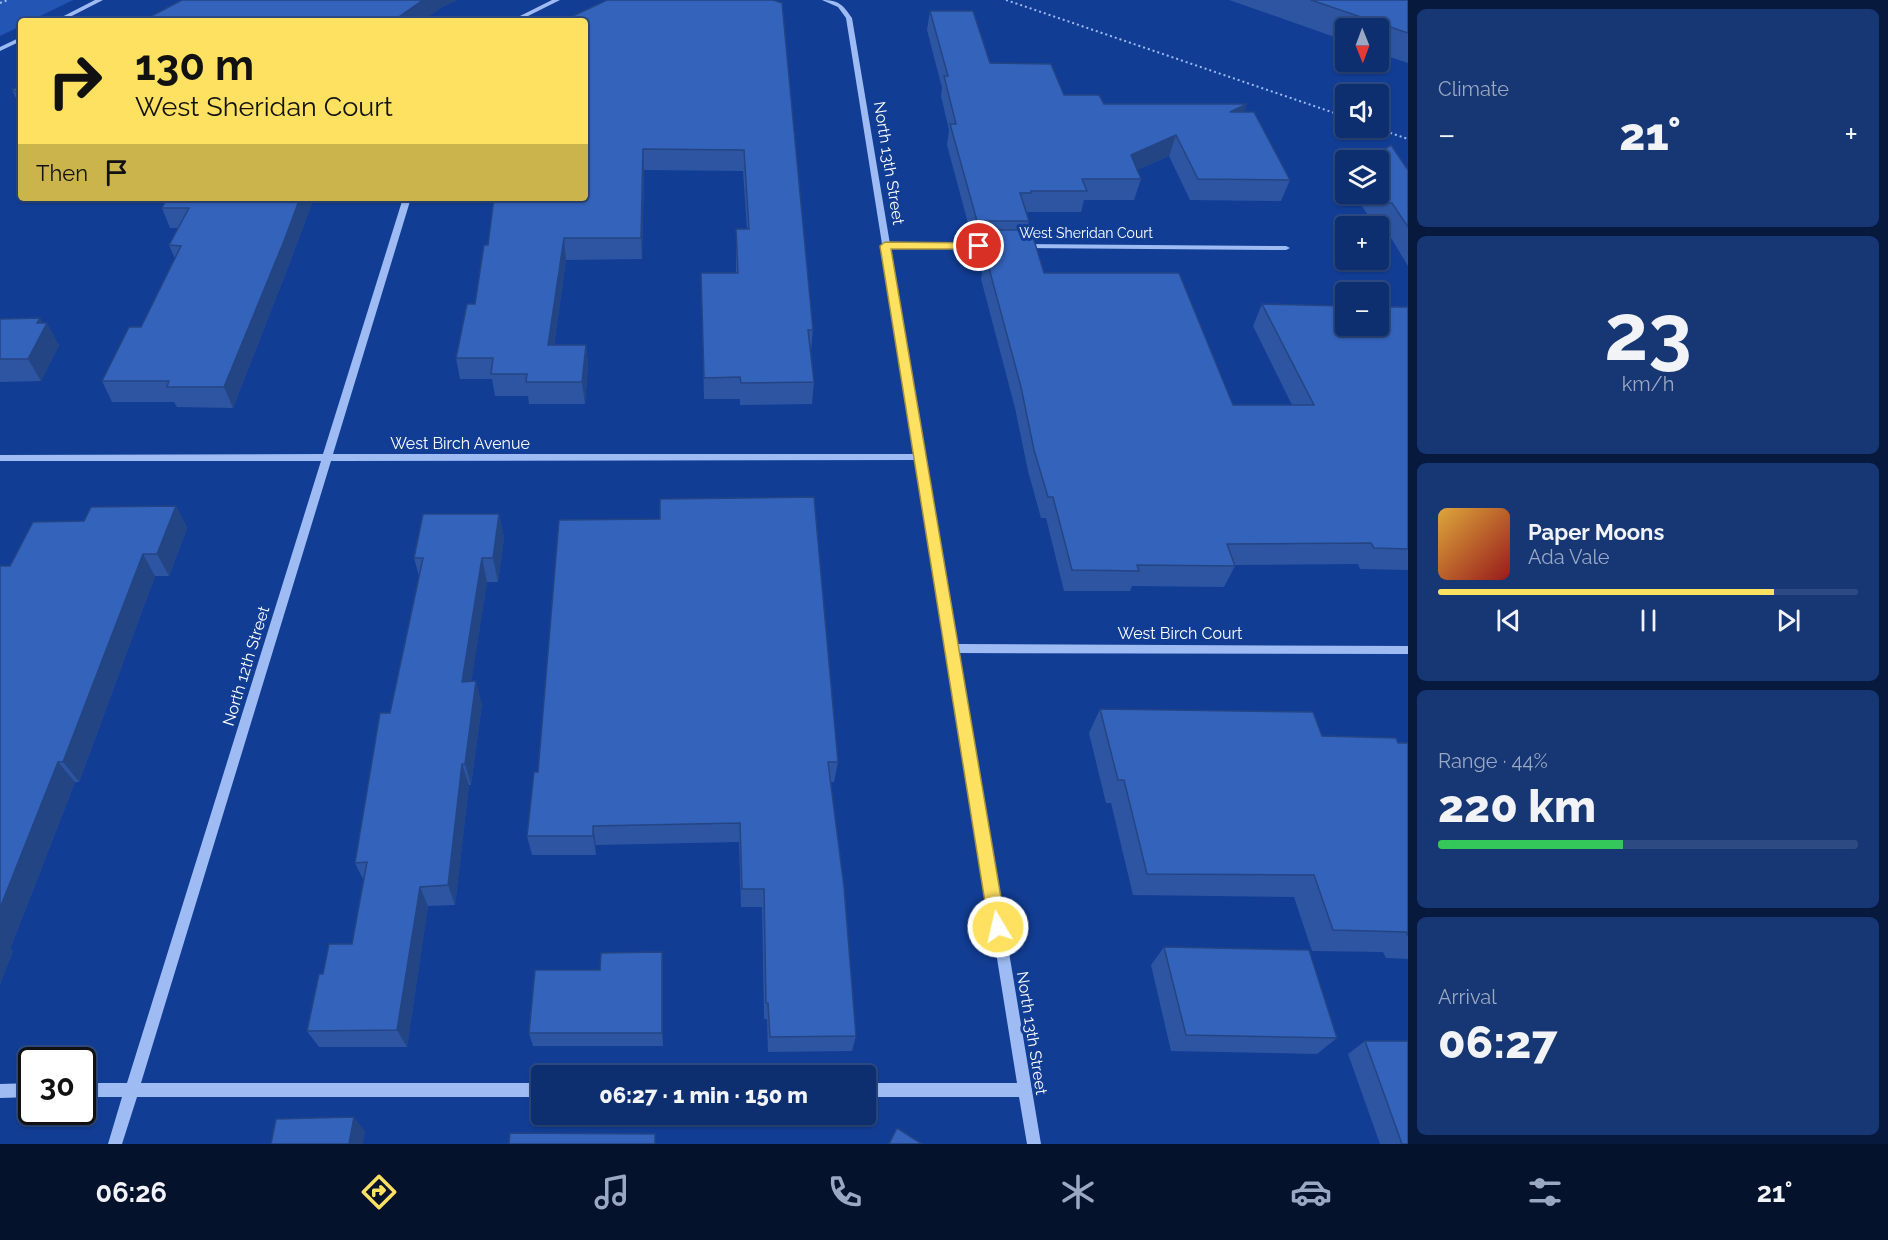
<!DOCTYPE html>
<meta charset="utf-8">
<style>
:root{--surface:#0d2e6f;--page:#163674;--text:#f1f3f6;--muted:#9aa8c3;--line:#2d4a82;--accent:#ffe161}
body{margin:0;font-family:Raleway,sans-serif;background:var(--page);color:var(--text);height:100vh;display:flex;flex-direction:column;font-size:22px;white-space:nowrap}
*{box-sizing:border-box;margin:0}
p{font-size:20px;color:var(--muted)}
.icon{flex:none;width:33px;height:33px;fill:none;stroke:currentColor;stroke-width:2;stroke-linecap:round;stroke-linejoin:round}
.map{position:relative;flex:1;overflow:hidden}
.sheet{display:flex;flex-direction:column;gap:9px;padding:9px;background:#07193d;width:480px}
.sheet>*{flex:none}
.banner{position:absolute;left:18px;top:18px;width:570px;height:183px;border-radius:6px;box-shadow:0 2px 4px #0004,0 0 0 2px var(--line);background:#ffe161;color:#111;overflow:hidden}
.needle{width:39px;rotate:179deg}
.tools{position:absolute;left:1335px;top:18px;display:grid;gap:12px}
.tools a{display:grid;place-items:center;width:54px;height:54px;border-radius:6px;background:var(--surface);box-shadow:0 2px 4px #0004,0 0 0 2px var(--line);font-size:30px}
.speed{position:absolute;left:18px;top:1047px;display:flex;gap:12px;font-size:30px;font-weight:700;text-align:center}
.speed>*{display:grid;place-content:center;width:78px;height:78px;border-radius:50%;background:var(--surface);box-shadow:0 2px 4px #0004,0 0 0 2px var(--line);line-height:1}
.speed .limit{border:3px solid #111;border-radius:9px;background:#fff;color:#111}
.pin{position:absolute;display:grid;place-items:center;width:51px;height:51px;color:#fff;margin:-26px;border:3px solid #fff;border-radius:50%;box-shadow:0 2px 6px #0007}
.me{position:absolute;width:66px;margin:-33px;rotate:351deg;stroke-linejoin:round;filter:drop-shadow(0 0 4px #0008)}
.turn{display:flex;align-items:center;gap:21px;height:126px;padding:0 18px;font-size:27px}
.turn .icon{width:78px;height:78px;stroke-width:2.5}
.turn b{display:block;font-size:42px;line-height:51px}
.then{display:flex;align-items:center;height:57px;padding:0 18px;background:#0003;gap:12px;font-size:22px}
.big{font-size:45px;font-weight:800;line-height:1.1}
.sheet .tile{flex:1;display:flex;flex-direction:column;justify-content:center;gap:9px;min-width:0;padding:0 21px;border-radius:9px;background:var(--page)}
.sheet .dial{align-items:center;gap:0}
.dial b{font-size:78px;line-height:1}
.song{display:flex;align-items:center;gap:18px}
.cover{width:72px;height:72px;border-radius:9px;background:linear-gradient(135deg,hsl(40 70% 55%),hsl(0 70% 35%))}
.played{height:6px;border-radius:3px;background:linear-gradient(90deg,var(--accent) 80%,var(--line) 80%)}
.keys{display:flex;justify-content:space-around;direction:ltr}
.heat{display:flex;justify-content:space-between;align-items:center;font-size:33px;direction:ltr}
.charge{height:9px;border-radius:4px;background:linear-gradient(90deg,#34c759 44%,var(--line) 0)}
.trip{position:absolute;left:531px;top:1065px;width:345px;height:60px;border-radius:6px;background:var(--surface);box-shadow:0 2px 4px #0004,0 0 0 2px var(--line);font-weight:800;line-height:60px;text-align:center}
.tabs{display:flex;height:96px;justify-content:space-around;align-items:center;background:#05122c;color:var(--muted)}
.tabs .icon{width:42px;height:42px}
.tabs .on{color:var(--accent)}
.tabs b{font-size:27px;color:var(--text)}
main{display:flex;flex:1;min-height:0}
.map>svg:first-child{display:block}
</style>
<main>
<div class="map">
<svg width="1408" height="1144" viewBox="0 0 1408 1144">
<rect width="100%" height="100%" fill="#113d94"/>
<path fill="#2255b4" d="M0 0H73L30 21H21V26L0 36Z"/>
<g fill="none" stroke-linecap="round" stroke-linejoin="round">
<g stroke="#9ebcf3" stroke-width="2" stroke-dasharray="2 3" stroke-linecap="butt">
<path d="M1006 0 1346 117"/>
<path d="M0 3 8 0"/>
<path d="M1376 128 1408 139"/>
</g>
<g fill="#9ebcf3" fill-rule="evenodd">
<path d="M95 0H103L62 21H54Z"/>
<path d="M552 0H560L518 21H510Z"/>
<path d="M822 0C839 0 843 5 852 18L890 244H990L994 246 990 248H891L957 644 1408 646V654L959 653 1041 1144H1027L1019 1097H866V1083H1017L917 460 331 461 141 1083H542V1097H137L122 1144H108L122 1097H82V1083H127L321 461H0V455L323 454 403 198H411L333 454H916L883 248 881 246 882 244 846 18 838 7Z"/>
<path d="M21 37V41L0 51V47Z"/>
<path d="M1020 244 1286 246 1290 248 1286 250 1023 248 1019 246Z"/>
<path d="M32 1083V1097L0 1098V1084Z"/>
</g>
</g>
<g fill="#2d55a2">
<path d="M773 0 813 330 811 351 814 382 812 404 740 405V399H704L701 273H736V229H747L743 171 644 170 642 259 566 260 554 345H586L588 366 585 404H529L528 396H495L492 379H460L456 358 475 304 488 245Z"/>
<path d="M1229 0H1408V63L1378 53V28H1346V41Z"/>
<path d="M930 11 990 63 1064 95 1104 104 1244 112 1290 180 1281 201 1190 200 1169 156 1137 170 1141 179 1134 200H1084L1081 212H1027L1029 221 1027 230 1044 273 1233 405H1292L1253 326 1262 304 1408 307V570L1360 569 1358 564 1235 565V566L1224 587 1132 586 1130 591H1064L1046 518H1041L1028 471 1015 408 981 279 982 274 975 251 977 242H973L947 145 949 130 941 96 942 88 927 30Z"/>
<path d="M21 85V109L12 90Z"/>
<path d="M1408 170V266L1382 223H1373L1354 194H1378Z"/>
<path d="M167 198H314L290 262 233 408 177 407 174 402H112L102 381 141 327 175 259 169 245 178 228H170L162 208Z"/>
<path d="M0 319 42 323 59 345 41 381 0 382Z"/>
<path d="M176 506 187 528 169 576H155L79 782H75L10 949 13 951 0 984 10 566 84 521Z"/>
<path d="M499 514 504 538 498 582H487L471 681 482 704 471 785H469L455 905 428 906 407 1047H319L307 1031 323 974 352 944 364 881 355 863 390 713 419 576 414 558Z"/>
<path d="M1100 709 1322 736 1408 743V959L1386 958 1383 952 1312 951 1294 897 1133 895 1111 803H1106L1089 733Z"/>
<path d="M838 762 834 782H831L856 1036 852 1051 768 1052 767 1019H764L762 907H741L739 842 596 845V855H532L527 836 538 772Z"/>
<path d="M1164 947 1337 1038 1317 1054 1171 1051 1151 965Z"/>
<path d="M663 967V1046H533L529 1033Z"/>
<path d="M1365 1041 1408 1144H1380L1348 1054Z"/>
</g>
<g fill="#244584">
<path d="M423 0H458L441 8 423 21H393Z"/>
<path d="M1247 104 1239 125 1230 112Z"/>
<path d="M1176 135 1169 156 1124 176 1131 155Z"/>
<path d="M643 149 644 170 642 259 641 238Z"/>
<path d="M300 198H314L290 262 233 408 224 387Z"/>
<path d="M564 238 566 260 551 366 548 345Z"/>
<path d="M40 318 45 327 47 323 59 345 41 381 28 359 37 323Z"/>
<path d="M586 345 588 366 585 404 582 382Z"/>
<path d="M176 506 187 528 169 576 157 554Z"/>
<path d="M499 514 504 538 498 582 493 558Z"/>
<path d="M143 554 155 576 79 782 63 762Z"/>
<path d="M482 558 487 582 468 704 462 682Z"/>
<path d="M476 681 482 704 471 785 465 764Z"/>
<path d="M58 762 75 782 10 949 13 951 0 984V908Z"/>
<path d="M462 764 469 785 455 905 448 885Z"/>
<path d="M593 826 596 845V855L593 836Z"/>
<path d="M420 887 428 906 407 1047 397 1030Z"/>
<path d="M662 952 663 967V1046L662 1033Z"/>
<path d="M354 1117 365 1131 363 1144H349Z"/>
</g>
<g fill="#3463bc" stroke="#244584" stroke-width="1.5">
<path d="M182 0H423L393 21H142Z"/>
<path d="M607 0H773L782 3 813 330H808L814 382 741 383 740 377 704 378 701 273H738L736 229H749L744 150 643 149 641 238H564L548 345H586L582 382H526L527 374H491L493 358H456L467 304H475L484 245H488L494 198H585V21H564L573 16Z"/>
<path d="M1311 0H1408V33Z"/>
<path d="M930 11H973L990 63 1051 64 1064 95H1099L1104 104H1247L1230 112H1254L1290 180 1198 179 1176 135 1131 155 1141 179H1082L1087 191H1031V193H1020L1029 221H977L950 124H956L944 76H948Z"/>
<path d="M21 85V94L12 90Z"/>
<path d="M1391 145 1408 170V227L1392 203H1383L1377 194H1378V160H1367Z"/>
<path d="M167 198H300L284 241 224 387H167L169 381H102L129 327H141L181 246 169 245 189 208H162Z"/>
<path d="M980 230H1031L1044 273H1179L1233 405H1314L1262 304 1346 306V326H1378V307H1408V549L1374 548 1371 543 1227 544 1235 566 1137 565 1139 571 1072 570 1053 497H1048L1034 450 1021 387 986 257H988Z"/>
<path d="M40 318 37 323H47L28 359H0V319Z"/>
<path d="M814 497 838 762H828L844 887 856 1036 770 1037 768 1003H766L764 889H742L740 823 593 826V836H527L534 772H538L559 520 660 519V499Z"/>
<path d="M176 506 157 554H143L63 762H58L0 908V566H10L33 522 84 521 91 507Z"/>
<path d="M423 514H499L493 558H482L462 682 476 681 465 764H462L448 885 420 887 397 1030 307 1031 319 974H323L329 944H352L367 862 355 863 380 713H390L423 558H414Z"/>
<path d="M1100 709 1313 712 1322 736 1396 738 1398 743H1408V936L1406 932 1333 930 1314 875 1147 874 1124 780H1118Z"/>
<path d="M1164 947 1309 950 1337 1038 1186 1035Z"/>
<path d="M662 952V1033H529L535 970H600L601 953Z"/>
<path d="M1365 1041H1408V1144H1402Z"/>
<path d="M354 1117 349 1144H271L276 1119Z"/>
<path d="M897 1128 922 1144H889Z"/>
<path d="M510 1133 655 1134V1144H509Z"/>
</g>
<path fill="#ffe161" stroke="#a6923f" stroke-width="1.5" d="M885 242 979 243 985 246 979 249H891L1006 927 1004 933 998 935 992 933 989 927 880 246Z"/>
<g text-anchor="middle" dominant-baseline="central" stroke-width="6" stroke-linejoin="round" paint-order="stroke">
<g font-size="14" fill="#fff" stroke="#113d94">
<text x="1086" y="233">West Sheridan Court</text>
</g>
<g font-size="16" fill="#fff" stroke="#113d94">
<text transform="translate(889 163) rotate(81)">North 13th Street</text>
<text x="460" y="443">West Birch Avenue</text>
<text x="1180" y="633">West Birch Court</text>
<text transform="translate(246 666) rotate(-73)">North 12th Street</text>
<text transform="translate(1032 1033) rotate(81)">North 13th Street</text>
</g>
</g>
</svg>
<div class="tools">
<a><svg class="needle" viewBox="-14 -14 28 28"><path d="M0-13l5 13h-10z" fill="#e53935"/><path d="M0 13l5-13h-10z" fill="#9aa8c3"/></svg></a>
<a><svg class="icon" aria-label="sound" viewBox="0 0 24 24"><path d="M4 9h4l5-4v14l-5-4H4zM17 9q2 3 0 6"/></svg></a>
<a><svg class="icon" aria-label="layers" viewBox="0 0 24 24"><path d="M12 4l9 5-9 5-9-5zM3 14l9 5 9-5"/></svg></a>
<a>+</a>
<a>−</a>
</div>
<div class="speed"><div class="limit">30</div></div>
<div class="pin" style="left:979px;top:246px;background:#d93025"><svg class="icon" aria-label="arrive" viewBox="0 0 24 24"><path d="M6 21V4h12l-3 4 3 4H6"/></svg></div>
<svg class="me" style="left:998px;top:927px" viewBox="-20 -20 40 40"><circle r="17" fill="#ffe161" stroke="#fff" stroke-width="3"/><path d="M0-11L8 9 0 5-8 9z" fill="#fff"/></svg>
<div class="trip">06:27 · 1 min · 150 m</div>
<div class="banner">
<div class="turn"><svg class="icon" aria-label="right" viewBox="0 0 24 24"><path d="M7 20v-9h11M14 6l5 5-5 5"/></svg><div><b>130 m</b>West Sheridan Court</div></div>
<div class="then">Then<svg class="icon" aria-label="arrive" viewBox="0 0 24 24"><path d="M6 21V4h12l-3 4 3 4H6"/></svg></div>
</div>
</div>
<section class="sheet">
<div class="tile"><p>Climate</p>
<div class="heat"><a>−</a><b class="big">21°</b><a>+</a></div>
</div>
<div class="tile dial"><b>23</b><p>km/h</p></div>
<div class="tile">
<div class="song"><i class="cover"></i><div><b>Paper Moons</b><p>Ada Vale</p></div></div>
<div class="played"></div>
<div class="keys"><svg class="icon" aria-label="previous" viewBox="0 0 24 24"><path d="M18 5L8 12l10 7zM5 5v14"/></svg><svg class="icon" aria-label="pause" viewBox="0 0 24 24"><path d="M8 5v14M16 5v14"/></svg><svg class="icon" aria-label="next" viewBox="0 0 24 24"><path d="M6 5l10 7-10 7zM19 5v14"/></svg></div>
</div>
<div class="tile"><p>Range · 44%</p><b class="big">220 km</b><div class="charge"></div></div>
<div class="tile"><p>Arrival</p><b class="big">06:27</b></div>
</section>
</main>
<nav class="tabs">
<b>06:26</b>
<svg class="icon on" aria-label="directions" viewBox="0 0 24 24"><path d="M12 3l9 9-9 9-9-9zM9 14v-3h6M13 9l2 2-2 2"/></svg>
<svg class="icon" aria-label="music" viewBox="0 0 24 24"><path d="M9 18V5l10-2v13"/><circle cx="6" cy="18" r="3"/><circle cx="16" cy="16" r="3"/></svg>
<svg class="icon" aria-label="phone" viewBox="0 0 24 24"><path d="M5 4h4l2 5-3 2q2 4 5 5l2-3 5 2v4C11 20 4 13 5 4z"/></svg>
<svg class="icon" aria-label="climate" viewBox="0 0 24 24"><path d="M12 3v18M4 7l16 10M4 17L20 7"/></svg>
<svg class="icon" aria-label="car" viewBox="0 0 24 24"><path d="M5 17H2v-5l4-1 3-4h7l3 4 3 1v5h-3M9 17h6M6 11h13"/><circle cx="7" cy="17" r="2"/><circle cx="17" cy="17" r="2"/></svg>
<svg class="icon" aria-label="filters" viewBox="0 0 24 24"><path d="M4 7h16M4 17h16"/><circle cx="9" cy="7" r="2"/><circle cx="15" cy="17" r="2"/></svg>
<b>21°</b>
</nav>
